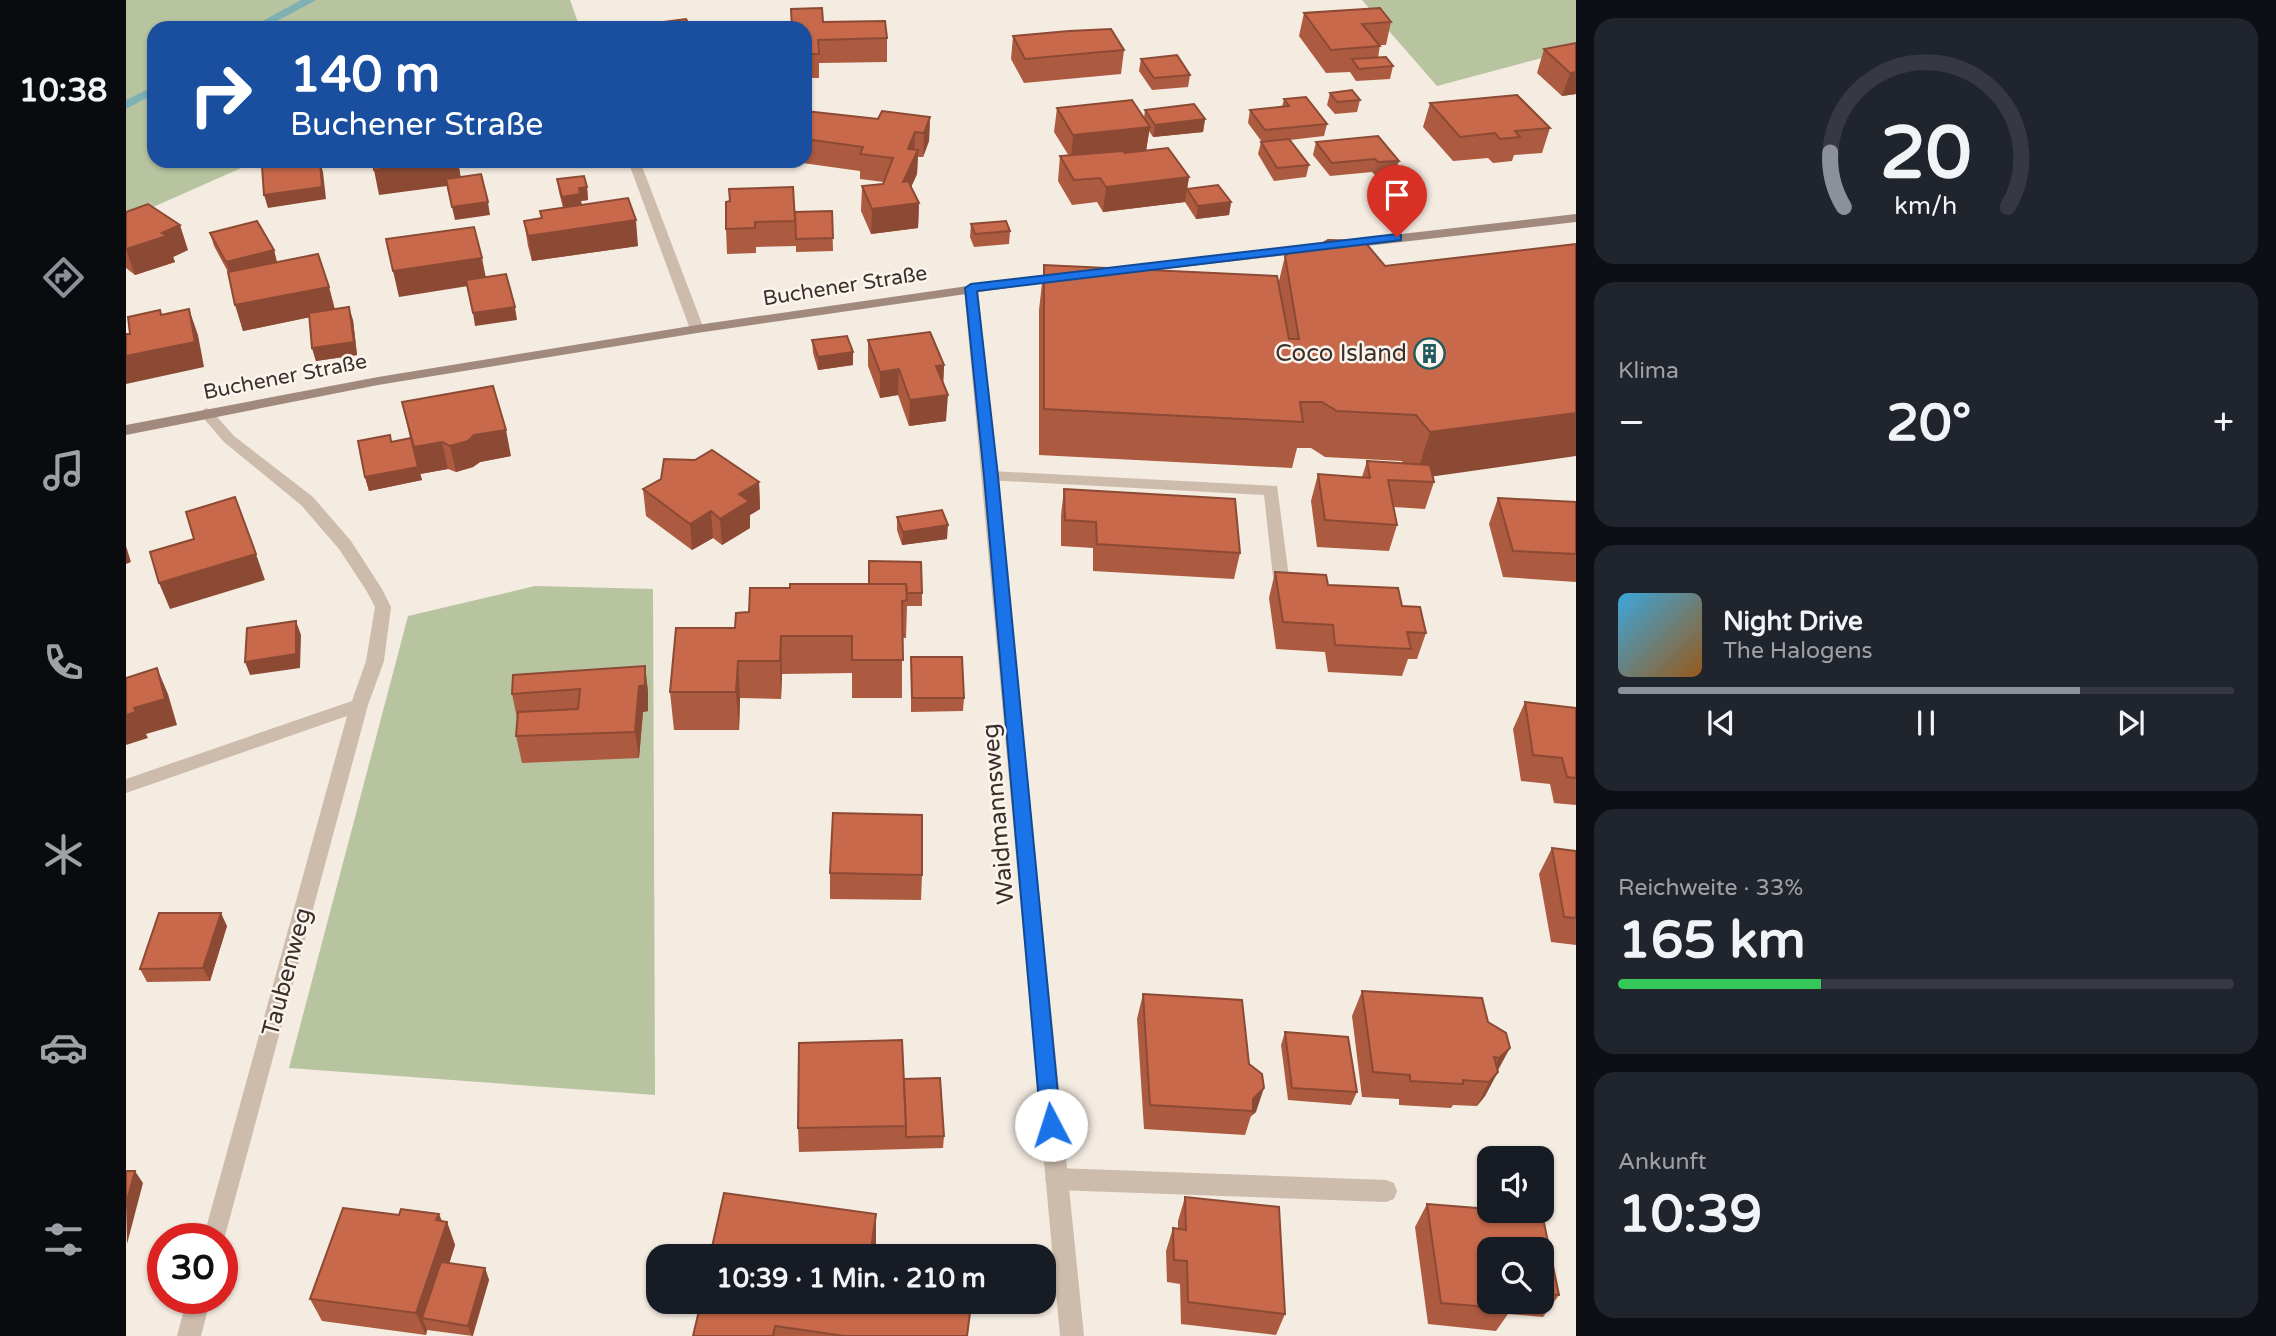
<!DOCTYPE html>
<html lang="de">
<meta charset="utf-8">
<style>
:root{--surface:#171b24;--page:#20242c;--text:#f1f3f6;--muted:#9ea1a6;--line:#363941;--accent:#8c9099}
body{margin:0;font-family:"Varela Round",sans-serif;background:var(--page);color:var(--text);height:100vh;display:flex;flex-direction:column;font-size:26px;white-space:nowrap}
*{box-sizing:border-box;margin:0}
p{font-size:23px;color:var(--muted)}
.icon{flex:none;width:38px;height:38px;fill:none;stroke:currentColor;stroke-width:2;stroke-linecap:round;stroke-linejoin:round}
.map{position:relative;flex:1;overflow:hidden}
.drawer{display:flex;flex-direction:column;gap:18px;padding:18px;background:#0d0f14;width:700px}
.drawer>*{flex:none}
.banner{position:absolute;left:21px;top:21px;width:665px;height:147px;border-radius:21px;box-shadow:0 2px 5px #0004;background:#1a4fa0;color:#fff;overflow:hidden}
.tools{position:absolute;left:1351px;top:1146px;display:grid;gap:14px}
.tools a{display:grid;place-items:center;width:77px;height:77px;border-radius:14px;background:var(--surface);box-shadow:0 2px 5px #0004;font-size:35px}
.speed{position:absolute;left:21px;top:1223px;display:flex;gap:14px;font-size:35px;font-weight:700;text-align:center}
.speed>*{display:grid;place-content:center;width:91px;height:91px;border-radius:50%;background:var(--surface);box-shadow:0 2px 5px #0004;line-height:1}
.speed .limit{border:10px solid #d22;background:#fff;color:#111}
.pin{position:absolute;display:grid;place-items:center;width:60px;height:60px;color:#fff;margin:-72px -30px;border-radius:50% 50% 50% 0;rotate:-45deg;box-shadow:0 0 7px #0007}
.pin .icon{rotate:45deg}
.me{position:absolute;width:77px;margin:-38px;rotate:355deg;stroke-linejoin:round;filter:drop-shadow(0 0 5px #0008)}
.turn{display:flex;align-items:center;gap:24px;height:147px;padding:0 28px;font-size:32px}
.turn .icon{width:91px;height:91px;stroke-width:2.5}
.turn b{display:block;font-size:49px;line-height:60px}
.big{font-size:52px;font-weight:700;line-height:1.1}
.drawer .tile{flex:1;display:flex;flex-direction:column;justify-content:center;gap:10px;min-width:0;padding:0 24px;border-radius:21px;background:var(--page)}
.drawer .dial{align-items:center;gap:0}
.dial svg{height:182px;overflow:visible;fill:none;stroke:var(--line);stroke-width:7;stroke-linecap:round;text-anchor:middle}
.dial text{fill:var(--text);stroke:none}
.song{display:flex;align-items:center;gap:21px}
.cover{width:84px;height:84px;border-radius:10px;background:linear-gradient(135deg,hsl(200 70% 55%),hsl(30 70% 35%))}
.played{height:7px;border-radius:4px;background:linear-gradient(90deg,var(--accent) 75%,var(--line) 75%)}
.keys{display:flex;justify-content:space-around;direction:ltr}
.heat{display:flex;justify-content:space-between;align-items:center;font-size:38px;direction:ltr}
.charge{height:10px;border-radius:5px;background:linear-gradient(90deg,#34c759 33%,var(--line) 0)}
.trip{position:absolute;left:520px;top:1244px;width:410px;height:70px;border-radius:21px;background:var(--surface);box-shadow:0 2px 5px #0004;font-weight:700;line-height:70px;text-align:center}
main{display:flex;flex:1;min-height:0}
.menu{display:flex;flex-direction:column;width:126px;justify-content:space-around;align-items:center;background:#090b0e;color:var(--muted)}
.menu .icon{width:49px;height:49px}
.menu .active{color:var(--accent)}
.menu b{font-size:32px;color:var(--text)}
.map>svg:first-child{display:block}
</style>
<main>
<nav class="menu">
<b>10:38</b>
<svg class="icon active" aria-label="directions" viewBox="0 0 24 24"><path d="M12 3l9 9-9 9-9-9zM9 14v-3h6M13 9l2 2-2 2"/></svg>
<svg class="icon" aria-label="music" viewBox="0 0 24 24"><path d="M9 18V5l10-2v13"/><circle cx="6" cy="18" r="3"/><circle cx="16" cy="16" r="3"/></svg>
<svg class="icon" aria-label="phone" viewBox="0 0 24 24"><path d="M5 4h4l2 5-3 2q2 4 5 5l2-3 5 2v4C11 20 4 13 5 4z"/></svg>
<svg class="icon" aria-label="climate" viewBox="0 0 24 24"><path d="M12 3v18M4 7l16 10M4 17L20 7"/></svg>
<svg class="icon" aria-label="car" viewBox="0 0 24 24"><path d="M5 17H2v-5l4-1 3-4h7l3 4 3 1v5h-3M9 17h6M6 11h13"/><circle cx="7" cy="17" r="2"/><circle cx="17" cy="17" r="2"/></svg>
<svg class="icon" aria-label="filters" viewBox="0 0 24 24"><path d="M4 7h16M4 17h16"/><circle cx="9" cy="7" r="2"/><circle cx="15" cy="17" r="2"/></svg>
</nav>
<div class="map">
<svg width="1450" height="1336" viewBox="0 0 1450 1336">
<rect width="100%" height="100%" fill="#f4ebe1"/>
<g fill="#b8c4a0">
<path d="M0 0H444L454 28H28V161H131L0 219Z"/>
<path d="M1236 0H1450V49L1311 86Z"/>
<path d="M409 586 527 589 529 1095 163 1068 282 616Z"/>
</g>
<g fill="none" stroke-linecap="round" stroke-linejoin="round">
<g fill="#7fb0b2" fill-rule="evenodd">
<path d="M175 0H190L138 28H124Z"/>
<path d="M28 86V94L0 109V100Z"/>
</g>
<g fill="#cdbbac" fill-rule="evenodd">
<path d="M502 161H514L578 329 576 332H566L564 329Z"/>
<path d="M865 471 1151 486 1163 577 1155 583 1147 577 1138 495 860 480 857 476Z"/>
<path d="M930 1168 1260 1180 1268 1183 1271 1191 1268 1199 1260 1202 930 1190 922 1186 919 1179 922 1172Z"/>
</g>
<g fill="#cdbbac" fill-rule="evenodd">
<path d="M845 284 852 288 958 1336H934L838 288Z"/>
<path d="M80 408 85 410 108 436 187 497 225 541 256 589 265 607 258 661 242 705 96 1247V1239H77L221 716 0 793V779L226 701 240 661 249 607 240 590 213 549 175 505 98 442 73 413Z"/>
<path d="M61 1298H85L75 1336H51Z"/>
</g>
<g fill="#a18a7d" fill-rule="evenodd">
<path d="M1450 214V222L978 276 971 272 978 268Z"/>
<path d="M939 272 946 276 944 279 571 333 252 385 0 435V425L252 377 571 325Z"/>
</g>
</g>
<g fill="#ac5a40" fill-rule="evenodd">
<path d="M665 9 697 22 761 38V62L693 63V78H679V28H666Z"/>
<path d="M1178 13 1265 22 1260 45H1254L1252 58 1267 66 1264 79 1230 81 1224 72 1200 73 1173 36Z"/>
<path d="M887 36 998 50 995 74 898 83 885 59Z"/>
<path d="M1450 43V94L1436 96 1411 73 1418 49Z"/>
<path d="M1015 59 1064 75 1062 87 1026 90 1013 71Z"/>
<path d="M1204 93 1234 100 1231 112 1209 114 1201 105Z"/>
<path d="M1158 99 1201 124 1198 136 1164 140 1183 165 1180 177 1148 181 1132 154 1135 142H1136L1122 123 1124 110 1156 107Z"/>
<path d="M1304 103 1424 128 1416 153 1388 155 1386 161 1367 163 1362 158 1327 161 1297 127Z"/>
<path d="M931 108 1018 118 1019 110 1079 119 1077 132 1027 137 1023 131 1020 151 1063 177 1061 189 1105 202 1103 215 1070 219 1059 202 977 212 971 202 946 205 932 181 934 156H943L928 132Z"/>
<path d="M679 111 752 119 804 117 803 141 797 157H792L791 174 785 187 793 203 792 228 745 234 735 211 736 186 757 184 758 182 734 179V171L662 161H679Z"/>
<path d="M1190 142 1273 161 1269 173 1249 175 1246 172 1204 176 1187 155Z"/>
<path d="M431 179 461 187 462 200 455 201 456 205 512 246 406 261 402 246 398 221 415 218 414 211 437 208 433 192Z"/>
<path d="M706 211 707 251 670 252V246L630 247V253L601 254 600 229 669 212Z"/>
<path d="M0 212 62 250 47 257 49 262 9 275 0 268Z"/>
<path d="M845 224 884 231 883 244 848 247 844 237Z"/>
<path d="M84 233 148 250 151 262 203 287 209 309 227 320 231 355 190 361 186 348 184 317 117 331 102 272 88 246Z"/>
<path d="M1450 244 1306 476 1308 482 1299 509 1268 507 1271 525 1263 551 1191 547 1185 501 1192 474 1236 477 1241 461 1277 463 1276 461 1199 457 1185 448H1171L1166 468 913 455V310L918 265 1152 285 1159 256 1259 266Z"/>
<path d="M686 340 727 352V365L692 370 687 353Z"/>
<path d="M742 340 818 365 817 383 820 421 783 426 772 395 754 398 742 366Z"/>
<path d="M276 402 385 456 354 462 347 467 330 472 322 469 294 474V472L296 480 243 491 239 477 265 442 284 438Z"/>
<path d="M633 482 634 509 624 515V528L596 545 587 538 566 550 520 516 517 489Z"/>
<path d="M938 489 1114 553 1108 579 967 571V548L935 546V515Z"/>
<path d="M1372 498 1450 502V582L1377 577 1363 524Z"/>
<path d="M771 517 821 539 776 545 771 530Z"/>
<path d="M1149 572 1202 585 1276 606 1300 633 1291 659H1282L1276 676 1202 672 1199 652 1150 649 1143 598Z"/>
<path d="M624 588 796 593V606H781L780 638H776V698H726V673L656 674 655 699 614 698 613 730H548L544 692 609 628 623 612Z"/>
<path d="M785 657 838 698 837 711 785 712Z"/>
<path d="M519 666 522 692V711L517 712 513 758 396 763 390 736 391 718 386 694Z"/>
<path d="M1399 702 1450 708V805L1428 803 1424 784 1395 781 1387 729Z"/>
<path d="M1426 848 1450 851V945L1425 942 1413 874Z"/>
<path d="M704 873 796 875 795 900 704 899Z"/>
<path d="M101 926 84 981 21 982 14 969Z"/>
<path d="M1236 991 1362 1022 1380 1033 1372 1070 1359 1096 1351 1106 1327 1105 1325 1108 1273 1105V1099L1236 1097 1226 1016Z"/>
<path d="M1017 994 1123 1064 1130 1112 1125 1116 1119 1135 1018 1129 1011 1019Z"/>
<path d="M1159 1032 1231 1092 1225 1105 1162 1100 1155 1045Z"/>
<path d="M778 1079 818 1136 817 1148 673 1152 672 1128Z"/>
<path d="M1059 1197 1159 1314 1150 1335 1055 1324 1054 1284 1041 1282 1040 1251 1047 1228 1052 1229V1221Z"/>
<path d="M1301 1204 1363 1209V1211H1389L1416 1213 1433 1295 1417 1317 1382 1314 1370 1331 1302 1324 1289 1227ZM1363 1250H1416V1302H1363Z"/>
<path d="M316 1221 321 1222 329 1245 323 1264 359 1268 363 1280 347 1336 301 1330 300 1335 196 1321 184 1299Z"/>
<path d="M575 1302 841 1336H567Z"/>
</g>
<g fill="#8c4a34">
<path d="M1450 72V94L1436 96 1444 73Z"/>
<path d="M804 117 803 141 797 157 798 133Z"/>
<path d="M1079 119 1077 132 1027 137 1029 125Z"/>
<path d="M1024 127 1020 151 945 159 947 135Z"/>
<path d="M789 132 788 156 792 150 791 174 777 205 793 203 792 228 745 234 746 209 777 182 782 149Z"/>
<path d="M194 161 197 172 200 199 142 208 138 195Z"/>
<path d="M320 161H332L336 184 253 195 248 170Z"/>
<path d="M1063 177 1059 202 977 212 980 187Z"/>
<path d="M461 187 462 200 455 201 456 207 438 210 436 197 453 188Z"/>
<path d="M362 202 364 215 329 220 326 207Z"/>
<path d="M1105 202 1103 215 1070 219 1072 206Z"/>
<path d="M510 220 512 246 406 261 402 236Z"/>
<path d="M54 225 62 250 47 257 49 262 9 275 0 249Z"/>
<path d="M148 250 151 263 104 275 100 262Z"/>
<path d="M356 258 361 283 273 297 267 271Z"/>
<path d="M203 287 209 312 117 331 109 305Z"/>
<path d="M223 307 227 320 231 355 190 361 186 348Z"/>
<path d="M389 307 391 320 349 326 347 313Z"/>
<path d="M63 309 72 335 78 367 0 384V356Z"/>
<path d="M727 352V365L692 370V357Z"/>
<path d="M818 365 817 390 810 366Z"/>
<path d="M773 369 772 395 754 398V372Z"/>
<path d="M822 395 820 421 783 426 784 400Z"/>
<path d="M1450 413V456L1289 479 1304 432Z"/>
<path d="M380 430 385 456 354 462 347 467 330 472 324 446 348 435Z"/>
<path d="M286 438 316 442 322 469 294 474Z"/>
<path d="M292 467 296 480 243 491 239 477Z"/>
<path d="M633 482 634 509 624 515V528L596 545 594 519 613 494Z"/>
<path d="M585 511 587 538 566 550 564 524Z"/>
<path d="M822 525 821 539 776 545 777 532Z"/>
<path d="M0 546 5 562 0 564Z"/>
<path d="M130 554 139 580 44 609 33 583Z"/>
<path d="M170 621 175 635 174 668 124 675 119 662Z"/>
<path d="M655 636 656 674 655 699 654 661Z"/>
<path d="M612 661 614 698 613 730 610 692Z"/>
<path d="M519 666 522 692V711L517 712 513 758 509 732 513 686Z"/>
<path d="M31 668 42 694 51 725 20 734 22 738 0 745V715L8 708Z"/>
<path d="M95 913 101 926 84 981 77 968Z"/>
<path d="M1384 1048 1371 1072 1360 1082 1373 1058Z"/>
<path d="M1372 1072 1359 1096 1351 1106 1363 1082Z"/>
<path d="M1138 1088 1130 1112 1125 1116 1127 1111V1099Z"/>
<path d="M9 1171 17 1183 1 1244 0 1204Z"/>
<path d="M313 1214 319 1228 321 1222 329 1245 305 1320 296 1318 301 1330 300 1335 290 1313 310 1220Z"/>
<path d="M750 1214V1247L748 1256H744Z"/>
<path d="M359 1268 363 1280 346 1336 342 1326Z"/>
</g>
<g fill="#c8694b" stroke="#8c4a34" stroke-width="2">
<path d="M696 8 697 22 759 21 761 38 692 40 693 54H679V28H666L665 9Z"/>
<path d="M1254 8 1265 22 1236 24 1254 46 1205 50 1178 13Z"/>
<path d="M560 19 564 26 531 28 529 23Z"/>
<path d="M985 29 998 50 899 59 887 36 943 31Z"/>
<path d="M1450 43V72L1444 73 1418 49Z"/>
<path d="M1051 55 1064 75 1028 78 1015 59Z"/>
<path d="M1260 57 1267 66 1233 69 1226 59Z"/>
<path d="M1226 90 1234 100 1211 102 1204 93Z"/>
<path d="M1391 95 1424 128 1389 131 1394 137 1374 139 1369 133 1334 137 1304 103Z"/>
<path d="M1180 97 1201 124 1139 130 1124 110 1163 106 1158 99Z"/>
<path d="M1006 100 1024 127 947 135 931 108Z"/>
<path d="M1068 104 1079 119 1029 125 1019 110Z"/>
<path d="M679 111 752 119 756 111 804 117 798 133 789 132 782 149 792 150 777 182 782 181 793 203 746 209 736 186 757 184 767 158 734 154 737 147 679 139Z"/>
<path d="M1252 136 1273 161 1252 162 1249 159 1206 163 1190 142Z"/>
<path d="M1163 139 1183 165 1151 168 1135 142Z"/>
<path d="M1042 148 1063 177 980 187 974 178 948 180 934 156 997 151 999 153Z"/>
<path d="M178 161H194L196 187 138 195 136 166Z"/>
<path d="M247 161H320L248 170Z"/>
<path d="M355 174 362 202 326 207 320 179Z"/>
<path d="M458 176 461 187 453 188 454 194 436 197 431 179Z"/>
<path d="M1092 185 1105 202 1072 206 1061 189Z"/>
<path d="M667 187 669 221 629 222V228L600 229V202L604 201 603 189Z"/>
<path d="M502 198 510 220 402 236 398 221 416 218 414 211Z"/>
<path d="M22 204 54 225 36 233 41 236 0 249V212Z"/>
<path d="M706 211 707 238 670 239 669 212Z"/>
<path d="M131 221 148 250 100 262 84 233Z"/>
<path d="M880 221 884 231 849 234 845 224Z"/>
<path d="M348 227 356 258 267 271 260 239Z"/>
<path d="M1202 240 1238 241 1259 266 1450 244V413L1304 432 1290 415 1211 411 1196 402H1174L1177 422 918 409V265L1151 276 1163 339H1173L1159 256 1167 250 1184 251Z"/>
<path d="M192 254 203 287 109 305 102 272Z"/>
<path d="M380 274 389 307 347 313 340 280Z"/>
<path d="M223 307 228 342 186 348 183 313Z"/>
<path d="M63 309 69 342 0 356V334H4L2 317 34 310 35 315Z"/>
<path d="M804 332 818 365 810 366 822 395 784 400 773 369 754 372 742 340Z"/>
<path d="M721 336 727 352 692 357 686 340Z"/>
<path d="M367 386 380 430 348 435 342 441 324 446 316 442 288 447 276 402Z"/>
<path d="M264 435 265 442 285 438 292 467 239 477 232 441Z"/>
<path d="M586 450 633 482 613 494 623 501 594 519 585 511 564 524 517 489 535 479 538 459 569 460Z"/>
<path d="M1241 461 1304 465 1308 482 1262 480 1271 525 1199 520 1192 474 1244 478Z"/>
<path d="M938 489 1109 499 1114 553 971 544 970 522 939 520Z"/>
<path d="M109 497 130 554 33 583 24 552 68 539 60 512Z"/>
<path d="M1372 498 1450 502V554L1387 551Z"/>
<path d="M816 510 822 525 777 532 771 517Z"/>
<path d="M743 561 795 562 796 593H781L780 584H743Z"/>
<path d="M1149 572 1200 575 1202 585 1272 588 1276 606 1294 607 1300 633 1281 632 1285 649 1209 645 1207 625 1157 622Z"/>
<path d="M664 584H780L781 600 776 601 777 660H726V636H655L654 661H612L610 692H544L550 628H609L610 613 623 612 624 588H664Z"/>
<path d="M170 621V654L119 662 121 628Z"/>
<path d="M785 657H836L838 698H786Z"/>
<path d="M519 666V685L513 686 509 732 390 736 392 712 452 709 454 689 386 694 387 675Z"/>
<path d="M31 668 39 699 8 708 10 712 0 715V678Z"/>
<path d="M1399 702 1450 708V778L1441 777 1436 758 1407 755Z"/>
<path d="M707 813 796 815V875L704 873Z"/>
<path d="M1426 848 1450 851V918L1438 917Z"/>
<path d="M33 913H95L77 968 14 969Z"/>
<path d="M1236 991 1356 998 1362 1022 1380 1033 1384 1048 1373 1058 1368 1057 1372 1072 1363 1082 1337 1080V1084L1284 1081V1075L1247 1072Z"/>
<path d="M1017 994 1116 1000 1123 1064 1136 1074 1138 1088 1127 1099V1111L1024 1105Z"/>
<path d="M1159 1032 1222 1037 1231 1092 1166 1088Z"/>
<path d="M776 1040 780 1126 672 1128 673 1043Z"/>
<path d="M814 1078 818 1136 780 1137V1126L778 1079Z"/>
<path d="M0 1171H9L0 1204Z"/>
<path d="M598 1193 750 1214 744 1256H584Z"/>
<path d="M1059 1197 1153 1207 1159 1314 1062 1302 1061 1261 1048 1260 1047 1228 1060 1230Z"/>
<path d="M1301 1204 1363 1209V1211H1389L1416 1213 1433 1295 1416 1294V1250H1363V1302H1383L1385 1309 1315 1303Z"/>
<path d="M217 1208 273 1215 275 1209 313 1214 310 1220 321 1222 290 1313 184 1299Z"/>
<path d="M315 1262 359 1268 342 1326 296 1318Z"/>
<path d="M575 1302H775L844 1313 841 1336H718L649 1326 647 1336H567Z"/>
</g>
<path fill="#1a73e8" stroke="#114b97" stroke-width="2" d="M1271 234 1275 235V240L851 291 872 476 935 1125 932 1132 925 1134 918 1132 915 1125 858 476 839 288 845 284Z"/>
<defs>
<symbol id="building-ring" viewBox="-11 -11 22 22"><circle r="9.5" fill="#fbf5ee" stroke="#1f5a5e" stroke-width="1.5"/><path d="M-4-6H4V6H1V3H-1V6H-4ZM-2.5-4.3h1.7v1.8h-1.7ZM.8-4.3h1.7v1.8H.8ZM-2.5-1h1.7V.8h-1.7ZM.8-1h1.7V.8H.8Z" fill="#1f5a5e"/></symbol>
</defs>
<g fill-rule="evenodd">
<use href="#building-ring" x="1286" y="336" width="35" height="35"/>
</g>
<g text-anchor="middle" dominant-baseline="central" stroke-width="5" stroke-linejoin="round" paint-order="stroke">
<g font-size="21" fill="#3b302b" stroke="#fbf5ee">
<text transform="translate(719 286) rotate(-9)">Buchener Straße</text>
<text transform="translate(159 377) rotate(-11)">Buchener Straße</text>
</g>
<g font-size="24" fill="#3b302b" stroke="#fbf5ee" text-anchor="end">
<text x="1281" y="353">Coco Island</text>
</g>
<g font-size="24" fill="#3b302b" stroke="#fbf5ee">
<text transform="translate(872 814) rotate(-95)">Waidmannsweg</text>
<text transform="translate(161 972) rotate(-75)">Taubenweg</text>
</g>
</g>
</svg>
<div class="tools">
<a><svg class="icon" aria-label="sound" viewBox="0 0 24 24"><path d="M4 9h4l5-4v14l-5-4H4zM17 9q2 3 0 6"/></svg></a>
<a><svg class="icon" aria-label="search" viewBox="0 0 24 24"><circle cx="10" cy="10" r="6"/><path d="M15 15l6 6"/></svg></a>
</div>
<div class="speed"><div class="limit">30</div></div>
<div class="pin" style="left:1271px;top:237px;background:#d93025"><svg class="icon" aria-label="arrive" viewBox="0 0 24 24"><path d="M6 21V4h12l-3 4 3 4H6"/></svg></div>
<svg class="me" style="left:925px;top:1125px" viewBox="-20 -20 40 40"><circle r="19" fill="#fff"/><path d="M0-13L10 11 0 6-10 11z" fill="#1a73e8"/></svg>
<div class="trip">10:39 · 1 Min. · 210 m</div>
<div class="banner">
<div class="turn"><svg class="icon" aria-label="right" viewBox="0 0 24 24"><path d="M7 20v-9h11M14 6l5 5-5 5"/></svg><div><b>140 m</b>Buchener Straße</div></div>
</div>
</div>
<section class="drawer">
<div class="tile dial"><svg viewBox="0 0 100 80">
<path d="M14 69A42 42 0 1 1 86 69"/>
<path d="M14 69A42 42 0 0 1 8 45" stroke="#8c9099"/>
<text x="50" y="56" font-size="32" font-weight="700">20</text>
<text x="50" y="72" font-size="11">km/h</text>
</svg></div>
<div class="tile"><p>Klima</p>
<div class="heat"><a>−</a><b class="big">20°</b><a>+</a></div>
</div>
<div class="tile">
<div class="song"><i class="cover"></i><div><b>Night Drive</b><p>The Halogens</p></div></div>
<div class="played"></div>
<div class="keys"><svg class="icon" aria-label="previous" viewBox="0 0 24 24"><path d="M18 5L8 12l10 7zM5 5v14"/></svg><svg class="icon" aria-label="pause" viewBox="0 0 24 24"><path d="M8 5v14M16 5v14"/></svg><svg class="icon" aria-label="next" viewBox="0 0 24 24"><path d="M6 5l10 7-10 7zM19 5v14"/></svg></div>
</div>
<div class="tile"><p>Reichweite · 33%</p><b class="big">165 km</b><div class="charge"></div></div>
<div class="tile"><p>Ankunft</p><b class="big">10:39</b></div>
</section>
</main>
